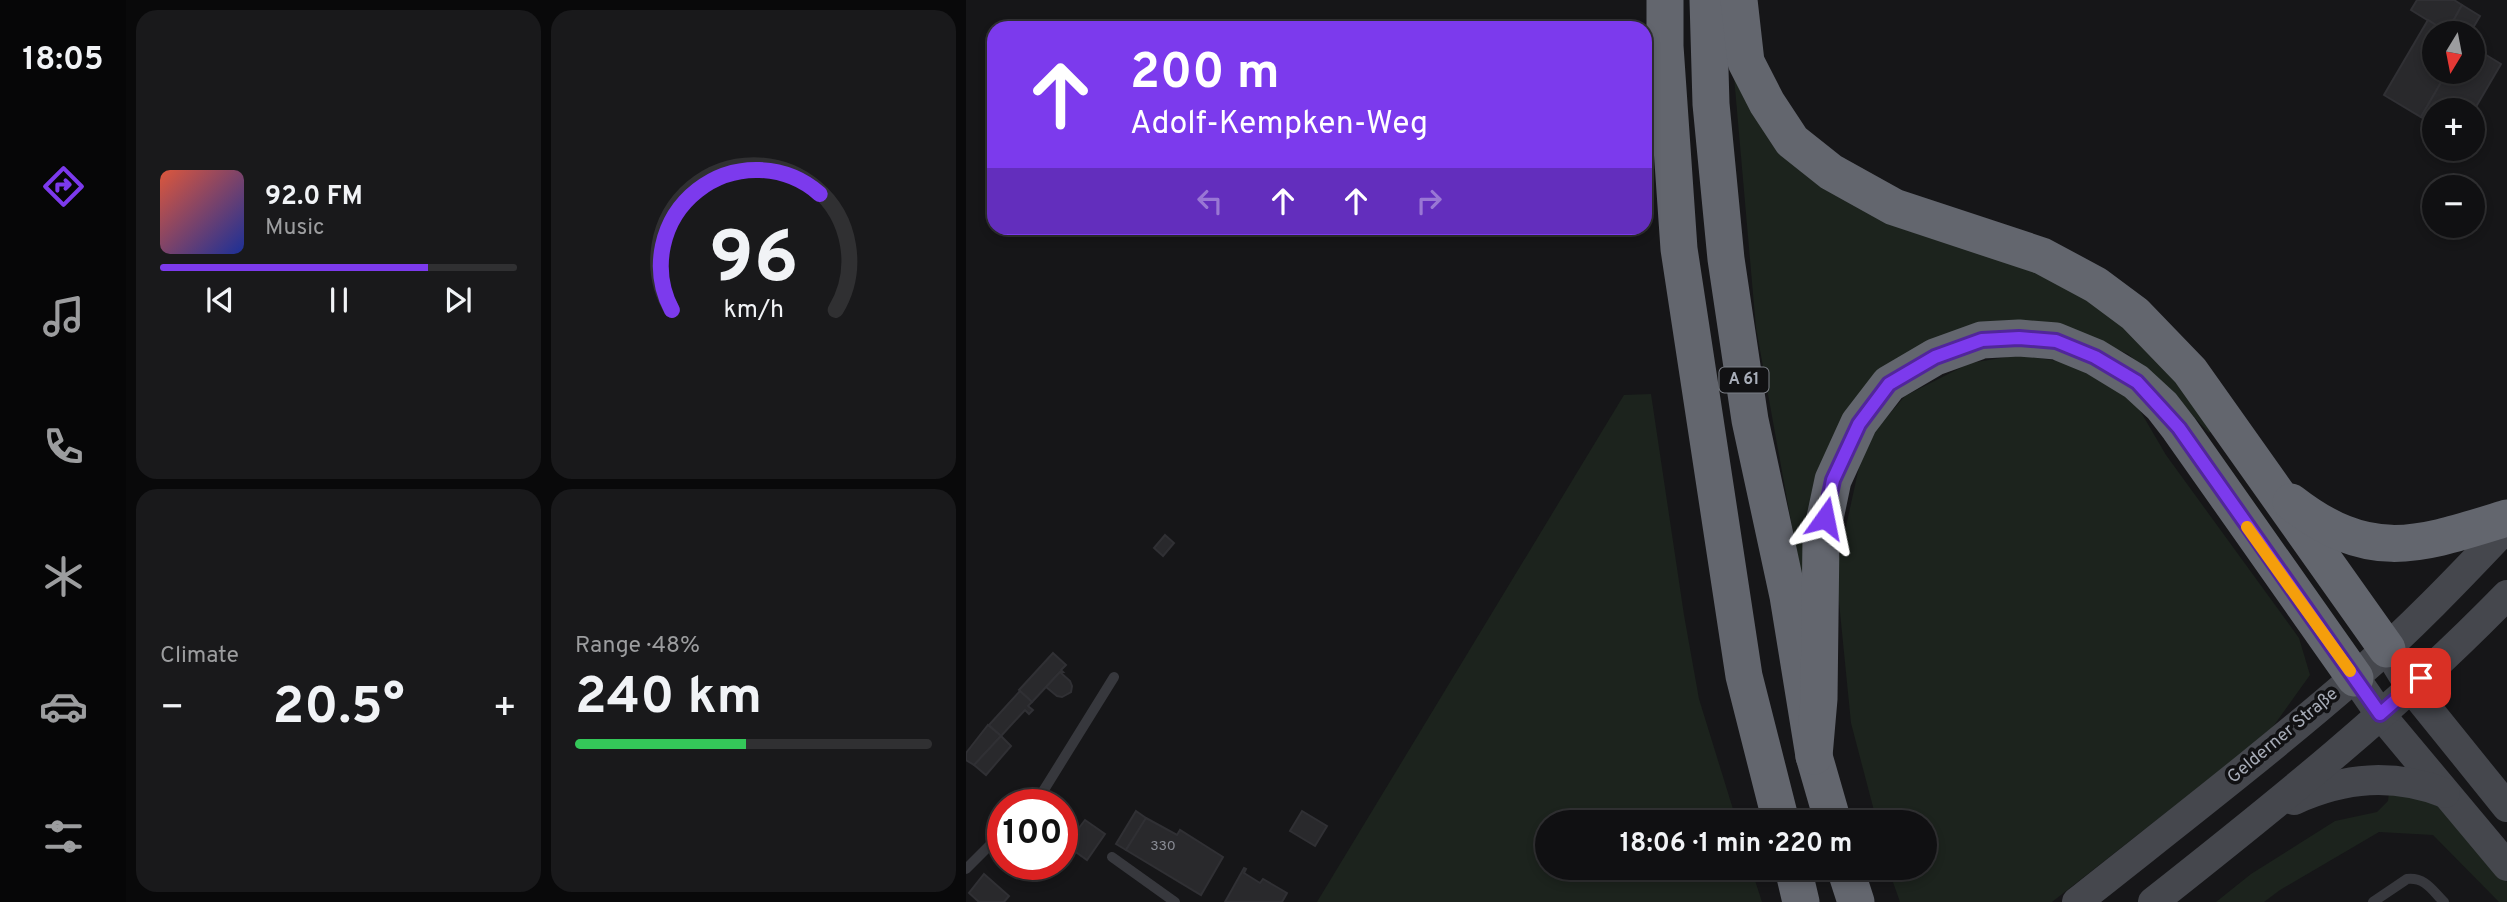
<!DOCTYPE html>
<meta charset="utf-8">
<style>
:root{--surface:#101012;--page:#19191b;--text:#f1f3f6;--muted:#9c9d9f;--line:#303032;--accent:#7c3aed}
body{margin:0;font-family:Overpass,sans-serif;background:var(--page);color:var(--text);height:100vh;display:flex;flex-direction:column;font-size:26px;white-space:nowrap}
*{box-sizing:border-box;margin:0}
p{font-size:23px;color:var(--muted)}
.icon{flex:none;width:38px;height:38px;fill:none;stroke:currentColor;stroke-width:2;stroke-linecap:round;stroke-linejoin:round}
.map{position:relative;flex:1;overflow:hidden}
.panel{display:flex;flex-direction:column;gap:10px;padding:10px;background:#09090a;width:840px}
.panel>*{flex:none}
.hud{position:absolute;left:21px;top:21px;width:665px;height:214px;border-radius:21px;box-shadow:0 4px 10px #0003,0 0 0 2px var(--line);background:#7c3aed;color:#fff;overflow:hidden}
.needle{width:46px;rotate:190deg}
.fabs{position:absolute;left:1456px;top:21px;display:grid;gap:14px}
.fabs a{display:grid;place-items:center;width:63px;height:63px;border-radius:50%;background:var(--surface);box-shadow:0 4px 10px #0003,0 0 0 2px var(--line);font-size:35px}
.speed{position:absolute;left:21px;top:789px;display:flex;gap:14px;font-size:35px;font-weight:700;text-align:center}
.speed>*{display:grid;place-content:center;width:91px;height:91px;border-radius:50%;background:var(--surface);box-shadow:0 4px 10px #0003,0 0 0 2px var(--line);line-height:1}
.speed .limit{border:10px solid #d22;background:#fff;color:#111}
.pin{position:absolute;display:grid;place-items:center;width:60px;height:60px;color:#fff;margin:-30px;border-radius:14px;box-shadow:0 4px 10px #0006}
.me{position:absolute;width:77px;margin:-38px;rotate:12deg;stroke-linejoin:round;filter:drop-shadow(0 0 5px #0008)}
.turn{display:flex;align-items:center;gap:24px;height:147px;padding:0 28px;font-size:32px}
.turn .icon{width:91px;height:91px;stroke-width:2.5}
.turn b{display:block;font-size:49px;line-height:60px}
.lanes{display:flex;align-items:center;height:66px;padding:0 28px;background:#0003;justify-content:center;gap:35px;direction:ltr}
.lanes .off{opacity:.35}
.big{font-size:52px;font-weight:700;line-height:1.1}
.panel .widget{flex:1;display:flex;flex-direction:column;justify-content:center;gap:10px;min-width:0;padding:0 24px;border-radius:21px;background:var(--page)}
.panel .dial{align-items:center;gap:0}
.dial svg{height:182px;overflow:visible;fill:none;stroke:var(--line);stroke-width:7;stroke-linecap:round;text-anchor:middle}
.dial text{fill:var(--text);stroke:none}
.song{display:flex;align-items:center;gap:21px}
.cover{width:84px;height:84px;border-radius:10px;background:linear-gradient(135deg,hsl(10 70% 55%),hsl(230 70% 35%))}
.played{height:7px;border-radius:4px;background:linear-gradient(90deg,var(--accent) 75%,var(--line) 75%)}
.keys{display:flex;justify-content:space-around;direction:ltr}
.heat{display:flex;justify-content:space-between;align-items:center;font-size:38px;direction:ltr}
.charge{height:10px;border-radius:5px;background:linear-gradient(90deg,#34c759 48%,var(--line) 0)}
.panel .tiles{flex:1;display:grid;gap:10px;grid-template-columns:repeat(2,1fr)}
.trip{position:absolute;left:569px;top:810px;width:402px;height:70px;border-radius:35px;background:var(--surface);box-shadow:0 4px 10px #0003,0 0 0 2px var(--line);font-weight:700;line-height:70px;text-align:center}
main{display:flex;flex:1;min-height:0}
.menu{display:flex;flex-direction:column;width:126px;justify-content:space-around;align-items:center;background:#060607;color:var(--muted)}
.menu .icon{width:49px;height:49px}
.menu .selected{color:var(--accent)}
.menu b{font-size:32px;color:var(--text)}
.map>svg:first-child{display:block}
</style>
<main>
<nav class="menu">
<b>18:05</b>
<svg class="icon selected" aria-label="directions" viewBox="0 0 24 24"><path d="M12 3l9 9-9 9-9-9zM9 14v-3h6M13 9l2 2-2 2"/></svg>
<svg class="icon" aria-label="music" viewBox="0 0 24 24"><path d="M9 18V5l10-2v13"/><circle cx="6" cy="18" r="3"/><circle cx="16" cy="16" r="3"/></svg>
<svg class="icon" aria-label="phone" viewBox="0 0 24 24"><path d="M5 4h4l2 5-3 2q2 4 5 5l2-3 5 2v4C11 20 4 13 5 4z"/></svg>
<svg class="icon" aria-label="climate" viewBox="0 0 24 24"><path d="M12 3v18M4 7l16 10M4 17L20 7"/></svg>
<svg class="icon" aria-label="car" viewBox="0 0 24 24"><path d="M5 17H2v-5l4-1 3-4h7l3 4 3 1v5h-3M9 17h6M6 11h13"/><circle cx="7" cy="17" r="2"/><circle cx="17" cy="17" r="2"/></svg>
<svg class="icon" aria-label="filters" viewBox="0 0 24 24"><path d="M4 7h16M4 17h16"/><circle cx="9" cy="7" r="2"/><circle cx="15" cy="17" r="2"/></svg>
</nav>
<section class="panel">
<div class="tiles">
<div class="widget">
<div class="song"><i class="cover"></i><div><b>92.0 FM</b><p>Music</p></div></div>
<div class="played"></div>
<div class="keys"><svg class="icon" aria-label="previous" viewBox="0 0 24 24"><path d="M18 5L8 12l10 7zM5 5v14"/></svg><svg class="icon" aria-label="pause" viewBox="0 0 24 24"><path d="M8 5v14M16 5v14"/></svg><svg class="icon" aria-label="next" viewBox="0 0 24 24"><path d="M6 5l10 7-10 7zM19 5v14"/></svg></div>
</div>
<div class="widget dial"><svg viewBox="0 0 100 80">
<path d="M14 69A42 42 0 1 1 86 69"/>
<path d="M14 69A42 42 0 0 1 79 18" stroke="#7c3aed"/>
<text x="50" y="56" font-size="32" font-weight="700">96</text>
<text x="50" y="72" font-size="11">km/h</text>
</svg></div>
<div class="widget"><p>Climate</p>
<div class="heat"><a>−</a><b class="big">20.5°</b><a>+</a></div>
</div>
<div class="widget"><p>Range · 48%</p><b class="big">240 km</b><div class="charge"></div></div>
</div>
</section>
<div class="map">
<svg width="1541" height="902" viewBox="0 0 1541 902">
<rect width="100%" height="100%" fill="#161618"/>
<g fill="#1c231d">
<path d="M767 65 813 142 1031 254 1157 313 1251 425 1243 433 1210 397 1162 354 1099 328 910 383 844 626 790 328Z"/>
<path d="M1054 355 1104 363 1169 402 1200 455 1333 638 1344 675 1304 731 1086 902H934L922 868H959V822H911L885 723 870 572 895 458 908 432 939 396 1004 363Z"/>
<path d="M685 394 718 615 733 699 771 822H581V868H785L796 902H351L658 395Z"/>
<path d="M1423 792 1446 795 1477 808 1541 882V902H1533L1467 835 1413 832 1314 890 1298 902H1250L1285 874 1369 821 1411 812 1422 801Z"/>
</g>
<g fill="#29292c" stroke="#303034" stroke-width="2">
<path d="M1451 0H1488L1496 5 1481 32 1445 10Z"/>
<path d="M1496 5 1514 16 1504 33H1468V72H1481L1455 117 1418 95 1462 20 1481 32Z"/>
<path d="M1507 47 1535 64 1507 112 1468 110V125L1455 117 1481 72H1507Z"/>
<path d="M199 535 208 543 197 556 188 548Z"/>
<path d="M87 653 100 665 95 670 97 672H94L66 702 53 690Z"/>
<path d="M94 672 104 681 106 686 105 692 96 697 91 696 80 687Z"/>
<path d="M54 691 66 702 62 706 67 710 63 714 59 710 35 736 23 725Z"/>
<path d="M22 725 35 736 8 765 0 760V753Z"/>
<path d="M35 736 45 746 20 775 8 765Z"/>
<path d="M170 811 180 818 160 850 150 844Z"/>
<path d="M336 811 361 826 349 846 324 831Z"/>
<path d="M180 818 211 835 214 830 257 857 235 895 160 850Z"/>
<path d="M119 820 139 834 121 860 100 845Z"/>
<path d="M278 868 280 869 278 873 294 883 297 879 321 893 316 902H259Z"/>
<path d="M18 874 43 896 38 902H13L3 893Z"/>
</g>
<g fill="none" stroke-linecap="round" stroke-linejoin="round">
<g stroke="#37383d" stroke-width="10">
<path d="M64 805 76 793 148 677"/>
<path d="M146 857 209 902"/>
<path d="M0 869 37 832"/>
<path d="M1407 902 1441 879C1459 877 1466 890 1478 902"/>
</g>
<g stroke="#45474d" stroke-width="30">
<path d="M1421 649 1445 688 1541 807"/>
<path d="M1389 678 1414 714 1541 866"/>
<path d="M1328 800C1379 777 1427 773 1479 793"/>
<path d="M1111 902C1204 828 1299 755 1389 677 1443 630 1492 579 1541 527"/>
<path d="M1187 902C1310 805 1432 707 1541 595"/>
</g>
<g stroke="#63666e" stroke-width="37">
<path d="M699 0V46L713 249 778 676 815 822"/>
<path d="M742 0 745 104 760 259 784 420 822 596 848 756 867 822"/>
<path d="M773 0 780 62 801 103 826 141 865 172 928 207 1076 256 1130 285 1169 314 1224 371 1421 649"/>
<path d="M1325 502C1405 564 1453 545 1541 518"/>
<path d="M848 756 853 699 855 537 867 480 893 423 923 384 969 357 1016 340 1053 338 1090 341 1129 357 1170 382 1196 406 1213 428 1389 678"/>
<path d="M827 868 835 902"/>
<path d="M879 868 890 902"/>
</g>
</g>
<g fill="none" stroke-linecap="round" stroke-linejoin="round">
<defs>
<path id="route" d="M859 518 867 480 893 424 923 384 969 357 1016 340 1053 338 1090 341 1129 357 1171 382 1213 428 1414 714 1455 678"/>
</defs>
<use href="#route" stroke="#51269a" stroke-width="18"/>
<use href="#route" stroke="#7c3aed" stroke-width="12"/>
<path stroke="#f59e0b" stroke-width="12" d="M1281 527 1384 671"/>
</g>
<g text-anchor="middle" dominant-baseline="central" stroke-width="7" stroke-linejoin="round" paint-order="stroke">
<g font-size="14" fill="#888b94">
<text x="197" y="846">330</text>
</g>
<rect fill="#111113" stroke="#7b7e86" stroke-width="2" x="753.5" y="367.5" width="49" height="25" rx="5"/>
<g font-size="16" font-weight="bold" fill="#a8adb8">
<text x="778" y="380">A 61</text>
</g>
<g font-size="18" fill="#a8adb8" stroke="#111113">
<text transform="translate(1317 736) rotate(-40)">Gelderner Straße</text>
</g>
</g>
</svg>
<div class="fabs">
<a><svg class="needle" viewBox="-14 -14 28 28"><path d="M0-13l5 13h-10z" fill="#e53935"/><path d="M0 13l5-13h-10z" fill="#9c9d9f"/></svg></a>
<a>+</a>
<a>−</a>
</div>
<div class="speed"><div class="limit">100</div></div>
<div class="pin" style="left:1455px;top:678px;background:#d93025"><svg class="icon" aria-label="arrive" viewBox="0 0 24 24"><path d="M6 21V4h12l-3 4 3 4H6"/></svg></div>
<svg class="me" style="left:859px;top:518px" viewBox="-20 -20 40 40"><path d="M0-17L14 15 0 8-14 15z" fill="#7c3aed" stroke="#fff" stroke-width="4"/></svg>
<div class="trip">18:06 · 1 min · 220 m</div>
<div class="hud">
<div class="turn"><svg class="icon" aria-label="ahead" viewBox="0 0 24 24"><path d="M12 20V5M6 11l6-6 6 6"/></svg><div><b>200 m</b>Adolf-Kempken-Weg</div></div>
<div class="lanes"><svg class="icon off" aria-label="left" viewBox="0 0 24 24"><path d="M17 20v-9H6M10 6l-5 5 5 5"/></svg><svg class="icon" aria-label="ahead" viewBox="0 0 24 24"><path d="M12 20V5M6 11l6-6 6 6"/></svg><svg class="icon" aria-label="ahead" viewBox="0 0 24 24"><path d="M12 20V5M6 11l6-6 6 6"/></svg><svg class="icon off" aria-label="right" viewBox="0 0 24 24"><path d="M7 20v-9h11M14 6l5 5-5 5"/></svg></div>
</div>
</div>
</main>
